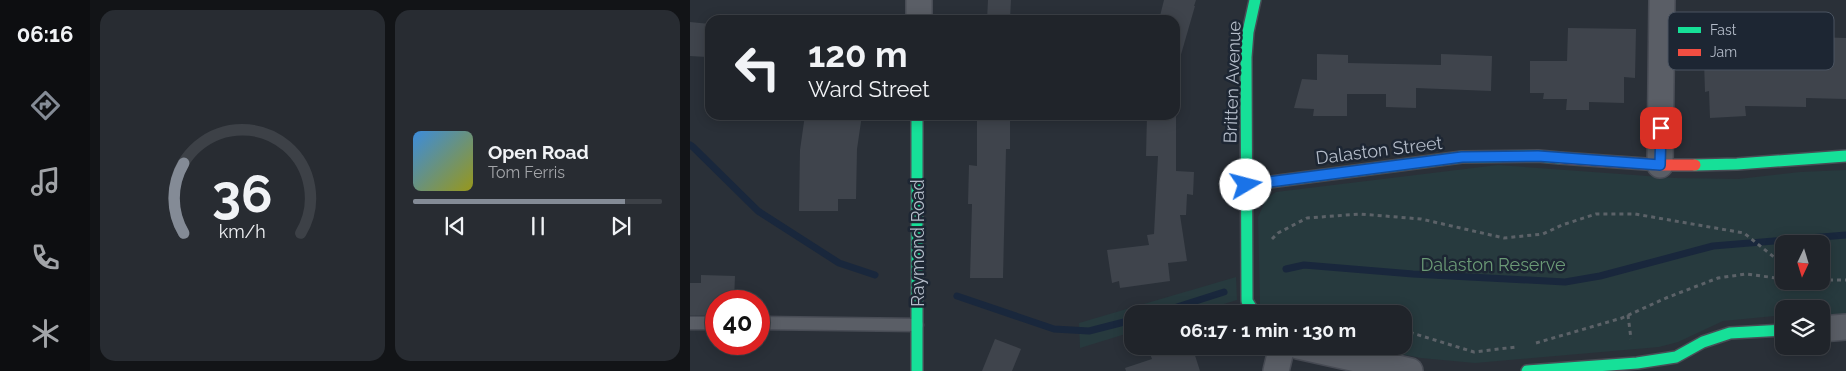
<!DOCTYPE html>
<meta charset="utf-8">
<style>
:root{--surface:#20242a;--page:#282c32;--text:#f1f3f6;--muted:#a2a4a8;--line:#3d4147;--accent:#848b96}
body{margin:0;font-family:Raleway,sans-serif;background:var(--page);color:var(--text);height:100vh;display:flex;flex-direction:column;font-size:19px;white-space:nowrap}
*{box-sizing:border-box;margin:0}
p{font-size:16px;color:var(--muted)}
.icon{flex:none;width:28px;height:28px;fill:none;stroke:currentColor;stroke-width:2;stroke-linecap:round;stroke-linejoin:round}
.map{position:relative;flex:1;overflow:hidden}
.panel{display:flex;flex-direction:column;gap:10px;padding:10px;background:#121417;width:600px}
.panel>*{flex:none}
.banner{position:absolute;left:15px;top:15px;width:475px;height:105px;border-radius:15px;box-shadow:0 2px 12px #0003,0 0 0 1px var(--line);background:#20242a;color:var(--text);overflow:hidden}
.needle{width:32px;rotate:184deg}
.buttons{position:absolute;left:1085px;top:235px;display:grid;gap:10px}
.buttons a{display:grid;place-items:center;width:55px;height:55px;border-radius:10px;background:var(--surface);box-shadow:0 2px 12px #0003,0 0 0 1px var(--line);font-size:25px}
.speed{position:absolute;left:15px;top:290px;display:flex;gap:10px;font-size:25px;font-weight:700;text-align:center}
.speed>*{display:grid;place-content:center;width:65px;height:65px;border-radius:50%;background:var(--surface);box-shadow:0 2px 12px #0003,0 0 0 1px var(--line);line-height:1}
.speed .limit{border:8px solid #d22;background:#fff;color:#111}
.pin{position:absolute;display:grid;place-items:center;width:42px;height:42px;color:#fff;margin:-21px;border-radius:10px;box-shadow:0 2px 8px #0006}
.me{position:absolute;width:55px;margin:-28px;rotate:82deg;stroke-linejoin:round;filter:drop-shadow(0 0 4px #0008)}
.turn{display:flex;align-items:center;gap:18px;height:105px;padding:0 20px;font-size:22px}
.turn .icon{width:65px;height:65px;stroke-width:2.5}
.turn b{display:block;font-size:35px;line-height:42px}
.panel .tile{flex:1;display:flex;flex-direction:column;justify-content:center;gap:8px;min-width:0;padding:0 18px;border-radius:15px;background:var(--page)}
.panel .dial{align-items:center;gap:0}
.dial svg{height:130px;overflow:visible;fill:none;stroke:var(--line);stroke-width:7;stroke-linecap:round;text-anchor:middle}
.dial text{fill:var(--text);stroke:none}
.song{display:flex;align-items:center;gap:15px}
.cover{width:60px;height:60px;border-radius:8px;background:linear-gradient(135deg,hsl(210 70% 55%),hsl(60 70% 35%))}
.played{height:5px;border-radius:2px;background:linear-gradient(90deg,var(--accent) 85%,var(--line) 85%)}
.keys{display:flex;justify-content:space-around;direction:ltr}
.panel .tiles{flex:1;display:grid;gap:10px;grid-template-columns:repeat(2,1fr)}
.trip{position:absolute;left:434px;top:305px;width:288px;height:50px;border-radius:15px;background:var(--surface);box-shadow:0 2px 12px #0003,0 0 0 1px var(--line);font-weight:700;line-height:50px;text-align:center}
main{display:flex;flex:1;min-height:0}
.dock{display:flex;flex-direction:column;width:90px;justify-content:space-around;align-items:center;background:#0d0e11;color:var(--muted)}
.dock .icon{width:35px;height:35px}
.dock .active{color:var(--accent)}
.dock b{font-size:22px;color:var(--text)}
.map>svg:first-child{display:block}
</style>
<main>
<nav class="dock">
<b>06:16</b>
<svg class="icon active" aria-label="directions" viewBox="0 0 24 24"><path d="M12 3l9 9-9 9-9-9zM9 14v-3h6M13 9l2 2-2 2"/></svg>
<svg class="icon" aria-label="music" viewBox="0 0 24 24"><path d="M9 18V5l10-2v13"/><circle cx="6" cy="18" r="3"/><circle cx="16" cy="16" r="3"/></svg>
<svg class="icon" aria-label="phone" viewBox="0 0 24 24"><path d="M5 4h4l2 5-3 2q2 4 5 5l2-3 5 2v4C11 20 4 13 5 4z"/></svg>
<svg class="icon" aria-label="climate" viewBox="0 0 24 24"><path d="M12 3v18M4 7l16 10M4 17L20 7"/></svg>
</nav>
<section class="panel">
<div class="tiles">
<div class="tile dial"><svg viewBox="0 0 100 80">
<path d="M14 69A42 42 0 1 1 86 69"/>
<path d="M14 69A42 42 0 0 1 14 26" stroke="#848b96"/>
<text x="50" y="56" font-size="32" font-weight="700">36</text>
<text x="50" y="72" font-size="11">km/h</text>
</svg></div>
<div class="tile">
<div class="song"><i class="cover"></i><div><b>Open Road</b><p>Tom Ferris</p></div></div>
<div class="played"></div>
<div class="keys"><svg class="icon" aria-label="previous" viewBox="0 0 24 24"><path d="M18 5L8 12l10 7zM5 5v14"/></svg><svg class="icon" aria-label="pause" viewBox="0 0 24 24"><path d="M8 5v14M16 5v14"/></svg><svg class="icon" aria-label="next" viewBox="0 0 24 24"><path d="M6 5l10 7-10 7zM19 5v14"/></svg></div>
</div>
</div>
</section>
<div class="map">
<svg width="1156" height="371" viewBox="0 0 1156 371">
<rect width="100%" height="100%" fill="#2a3038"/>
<g fill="#273a3e" fill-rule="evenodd">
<path d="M808 165 985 178 1048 179 1110 172 1156 170V314L1131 315V309H1094V315L1033 321 988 342 969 347 785 363 731 358 669 346H712V314H576L570 304 568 217 577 198 586 192ZM1094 244H1131V281H1094Z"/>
<path d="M546 277 547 300 501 314H442V332L390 348 389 323Z"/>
</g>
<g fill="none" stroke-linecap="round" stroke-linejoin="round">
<g stroke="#19273c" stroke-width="7">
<path d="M0 145 3 147 68 211 149 263 185 275"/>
<path d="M596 269 614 265 723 274 875 282 910 276 1023 246 1156 235"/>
<path d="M267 296 364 329 399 331 442 320"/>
<path d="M465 314 534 292"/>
</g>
</g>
<g fill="#3f444c">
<path d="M298 0H321L320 20H297Z"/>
<path d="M474 0H506L504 6H505L490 58 485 57V20H469Z"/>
<path d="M0 22 20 24 17 57 0 56Z"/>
<path d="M878 28 946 29 945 78 934 77V103L899 102V110H876L877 99H853L854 93H840V61H877Z"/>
<path d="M1096 36 1156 38V99L1116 98V107L1055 106 1056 116 1020 118 1019 91 1015 92 1014 61H1019L1018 45 1053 44V52H1096Z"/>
<path d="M627 54 658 55V63L751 65V54L802 56 801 91 726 88V108L696 107V94H657V116H623L624 109 604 108 612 79 627 80Z"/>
<path d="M115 115H172L167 149 166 199H148V211H109L110 150Z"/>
<path d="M287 115H320V149H316L313 278H280L282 204H278L279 165 287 166Z"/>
<path d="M457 115H486V171L504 172 503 195 497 194 496 215H490L497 261 478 263 480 281 430 288 429 281 422 283 417 250 459 245 457 235 464 234 468 156H456Z"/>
<path d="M11 275 45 276 44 301H26V315H0V283H11Z"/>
<path d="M305 339 331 349 322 371H292Z"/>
<path d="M457 346H481L483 351 502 346 510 371H436L435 368 462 359Z"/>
</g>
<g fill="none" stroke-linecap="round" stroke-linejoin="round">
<defs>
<g id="lane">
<path d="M0 323H26"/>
<path d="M69 323 227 325"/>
</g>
<g id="street">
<path d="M229 20V0"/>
<path d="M970 165 972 0"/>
<path d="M1131 329 1156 327"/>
<path d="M608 346 720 371"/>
<path d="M586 371 592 346"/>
</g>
<g id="fast">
<path d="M565 0 558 32 556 57 557 301 565 314"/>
<path d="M227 115V371"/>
<path d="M1005 165 1047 164 1156 156"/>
<path d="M557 185 772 157 848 156 870 158"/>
<path d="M837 371 947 363 986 357 1013 342 1040 333 1094 330"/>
</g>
<path id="jam" d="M870 158 970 165H1005"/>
</defs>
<use href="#lane" stroke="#484c55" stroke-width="15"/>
<use href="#street" stroke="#484c55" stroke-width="28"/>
<use href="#fast" stroke="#484c55" stroke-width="14"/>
<use href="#jam" stroke="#484c55" stroke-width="14"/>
<g stroke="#5c6268" stroke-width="3" stroke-dasharray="4 4" stroke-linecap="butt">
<path d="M582 239 588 233 617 218 670 214 731 219 814 238 853 234 872 225 906 214H945L1054 233 1085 258 1094 268"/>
<path d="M1131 280H1156"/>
<path d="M590 307 631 314"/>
<path d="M938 315 941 339"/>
<path d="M712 330 784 352 826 347"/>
<path d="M846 343 932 318 976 298 1028 278 1056 274 1094 279"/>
</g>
<use href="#lane" stroke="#5a5e66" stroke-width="12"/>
<use href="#street" stroke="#5a5e66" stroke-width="25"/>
<use href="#fast" stroke="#16e098" stroke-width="11"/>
<use href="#jam" stroke="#f24e42" stroke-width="11"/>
</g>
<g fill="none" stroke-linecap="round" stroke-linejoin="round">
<defs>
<path id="route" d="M556 185 772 157 848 156 970 165 971 128"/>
</defs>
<use href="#route" stroke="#114b97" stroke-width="12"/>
<use href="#route" stroke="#1a73e8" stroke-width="9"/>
</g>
<g text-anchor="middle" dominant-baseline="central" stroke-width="5" stroke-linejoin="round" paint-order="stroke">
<g font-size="18" fill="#b4bcc9" stroke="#1d2633">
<text transform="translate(542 82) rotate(-88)">Britten Avenue</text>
<text transform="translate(689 150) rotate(-7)">Dalaston Street</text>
<text transform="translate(227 243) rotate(-90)">Raymond Road</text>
</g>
<g font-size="18" fill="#6b9a76" stroke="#1d2633">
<text x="803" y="264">Dalaston Reserve</text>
</g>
</g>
<rect x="978" y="12" width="166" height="58" rx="8" fill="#1d2633" stroke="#4a5360" stroke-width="1"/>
<rect x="988" y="27" width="23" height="6" fill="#16e098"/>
<rect x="988" y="49" width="23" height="7" fill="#f24e42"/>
<g font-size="14" fill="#b4bcc9">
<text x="1020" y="35">Fast</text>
<text x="1020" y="57">Jam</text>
</g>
</svg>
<div class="buttons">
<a><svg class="needle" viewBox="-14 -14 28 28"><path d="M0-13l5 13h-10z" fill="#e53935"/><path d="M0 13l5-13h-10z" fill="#a2a4a8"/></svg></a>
<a><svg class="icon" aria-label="layers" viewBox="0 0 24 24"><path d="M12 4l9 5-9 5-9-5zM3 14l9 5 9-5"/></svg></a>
</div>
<div class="speed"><div class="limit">40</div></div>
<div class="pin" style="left:971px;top:128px;background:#d93025"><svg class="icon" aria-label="arrive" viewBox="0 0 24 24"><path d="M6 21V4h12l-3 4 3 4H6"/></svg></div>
<svg class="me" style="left:556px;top:185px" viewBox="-20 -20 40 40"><circle r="19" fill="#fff"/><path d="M0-13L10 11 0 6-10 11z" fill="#1a73e8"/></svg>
<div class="trip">06:17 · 1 min · 130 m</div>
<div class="banner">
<div class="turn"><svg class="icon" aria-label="left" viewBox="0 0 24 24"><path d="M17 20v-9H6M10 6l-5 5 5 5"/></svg><div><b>120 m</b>Ward Street</div></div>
</div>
</div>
</main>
